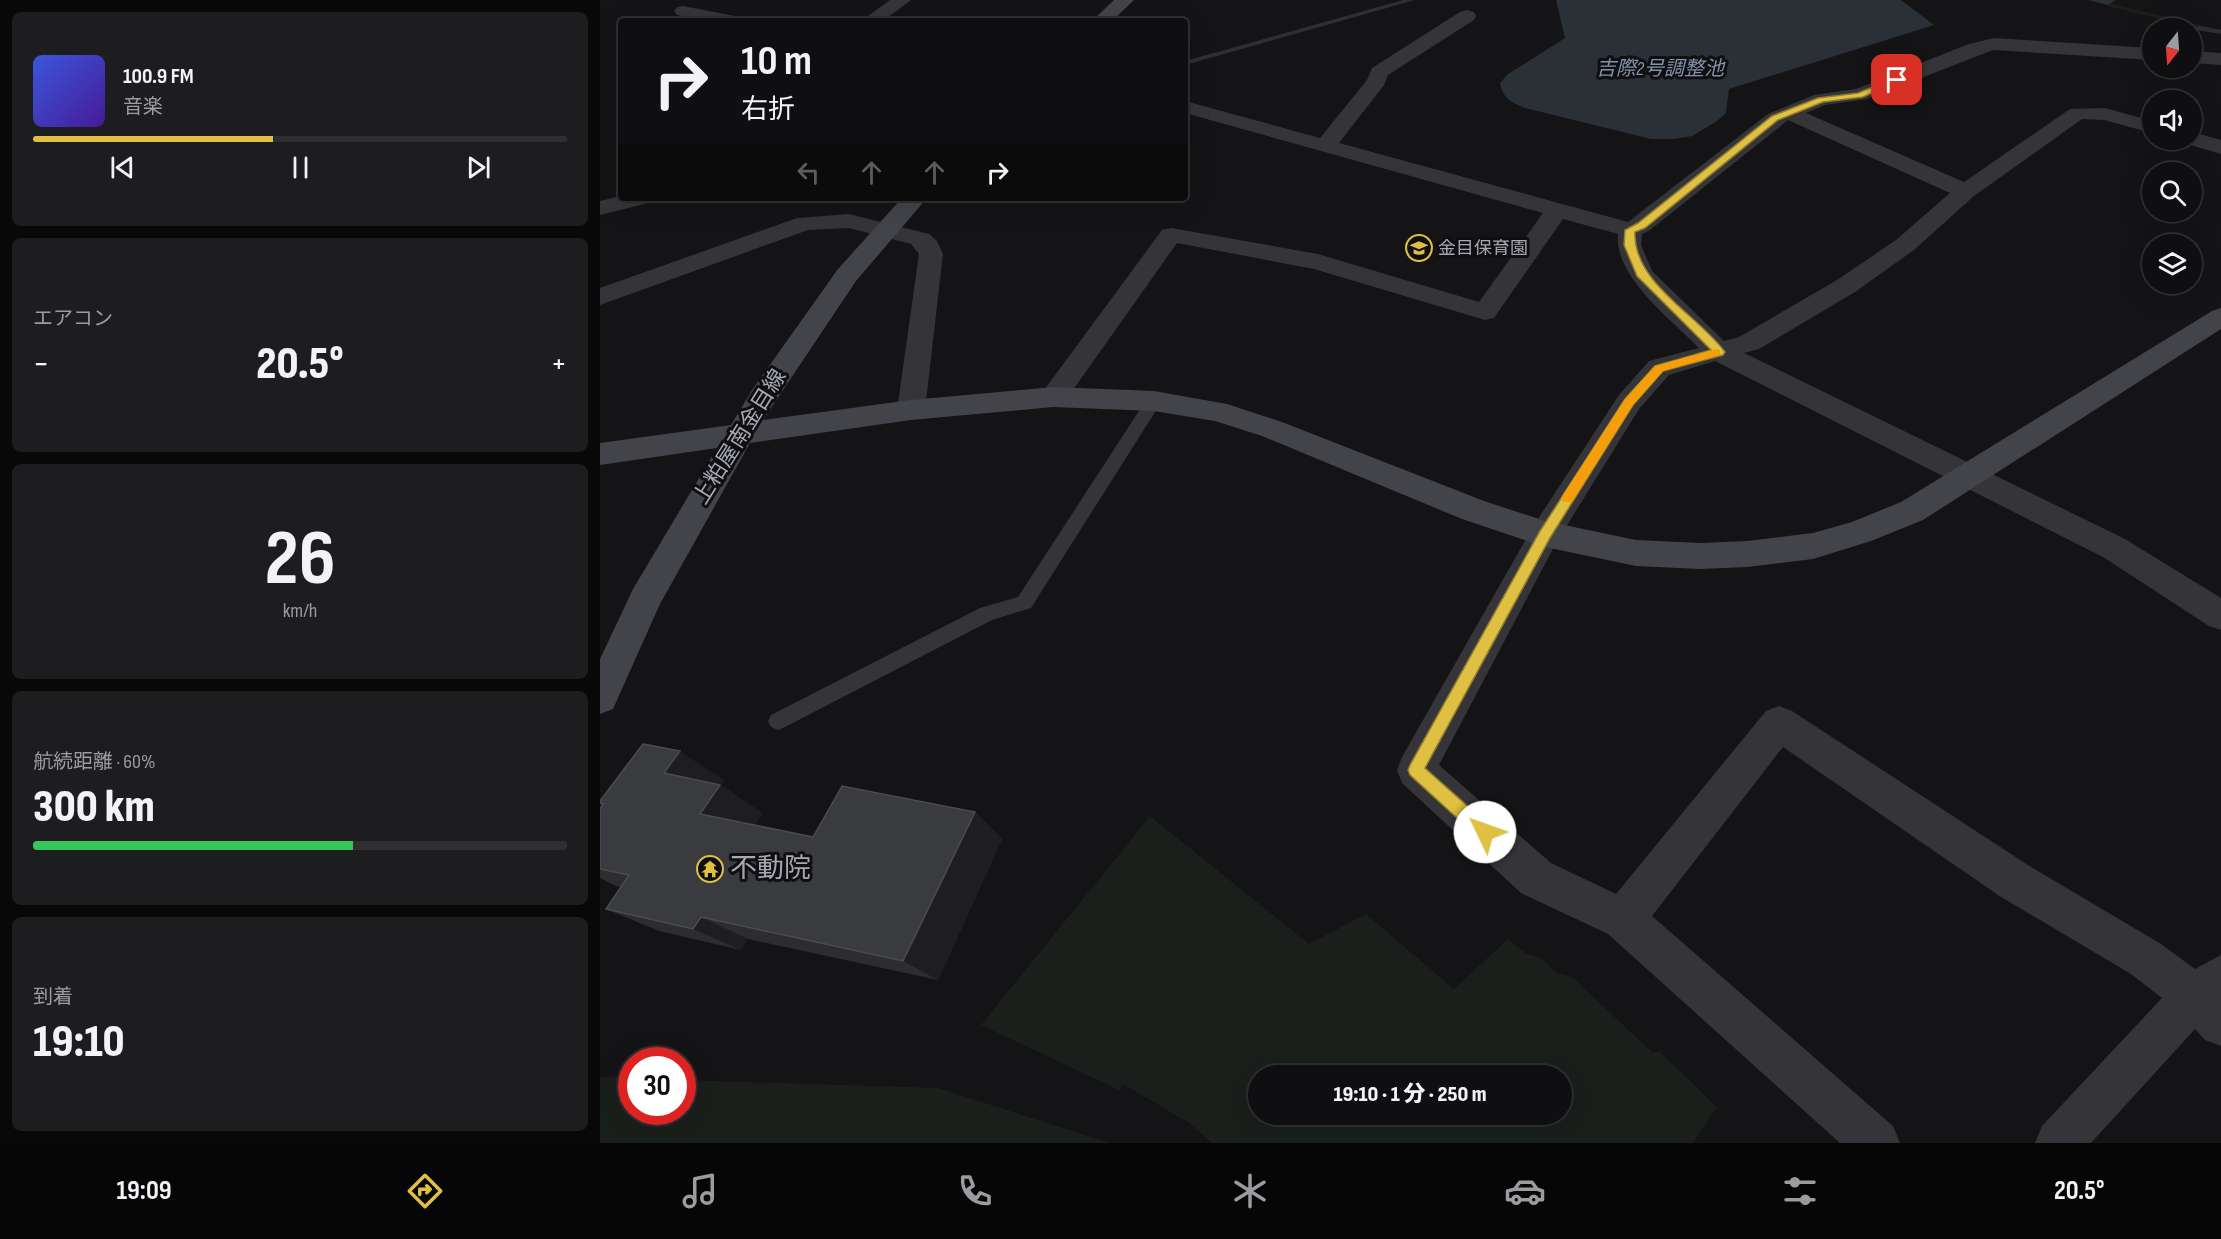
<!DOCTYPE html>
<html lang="ja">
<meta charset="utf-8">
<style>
:root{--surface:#0f0e10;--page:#1d1c1e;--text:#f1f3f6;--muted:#9b9c9f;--line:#2f2e30;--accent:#dfc042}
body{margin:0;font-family:"Sofia Sans Condensed","Noto Sans JP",sans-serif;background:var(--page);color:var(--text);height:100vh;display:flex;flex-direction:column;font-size:22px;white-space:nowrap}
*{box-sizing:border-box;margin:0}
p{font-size:20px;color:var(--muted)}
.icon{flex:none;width:33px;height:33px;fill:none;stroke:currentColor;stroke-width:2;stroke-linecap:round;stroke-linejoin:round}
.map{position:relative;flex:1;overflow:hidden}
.details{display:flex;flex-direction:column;gap:12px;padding:12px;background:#080809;width:600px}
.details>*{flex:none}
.banner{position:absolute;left:18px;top:18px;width:570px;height:183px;border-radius:6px;box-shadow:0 6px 24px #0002,0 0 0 2px var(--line);background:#0f0e10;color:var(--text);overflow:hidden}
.needle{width:39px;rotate:197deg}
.controls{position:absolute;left:1542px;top:18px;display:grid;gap:12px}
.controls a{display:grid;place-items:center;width:60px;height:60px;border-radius:50%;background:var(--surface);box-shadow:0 6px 24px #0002,0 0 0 2px var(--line);font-size:30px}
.speed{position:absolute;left:18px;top:1047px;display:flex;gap:12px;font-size:30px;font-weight:700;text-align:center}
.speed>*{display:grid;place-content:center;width:78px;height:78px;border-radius:50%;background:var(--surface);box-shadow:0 6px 24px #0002,0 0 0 2px var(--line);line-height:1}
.speed .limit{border:9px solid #d22;background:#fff;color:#111}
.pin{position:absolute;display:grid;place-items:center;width:51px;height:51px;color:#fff;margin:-26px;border-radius:12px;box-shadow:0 3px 9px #0006}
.me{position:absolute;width:66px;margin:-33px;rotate:312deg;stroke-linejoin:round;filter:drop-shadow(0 0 4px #0008)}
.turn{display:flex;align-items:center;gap:21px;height:126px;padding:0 24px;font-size:27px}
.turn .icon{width:78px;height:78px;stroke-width:2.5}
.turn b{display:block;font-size:42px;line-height:51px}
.lanes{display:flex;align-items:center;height:57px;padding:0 24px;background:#0003;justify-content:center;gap:30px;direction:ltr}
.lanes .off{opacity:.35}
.big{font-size:45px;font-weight:800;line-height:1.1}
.details .card{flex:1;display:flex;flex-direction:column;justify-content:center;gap:9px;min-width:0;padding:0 21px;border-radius:9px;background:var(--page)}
.details .dial{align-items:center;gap:0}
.dial b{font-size:78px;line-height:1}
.song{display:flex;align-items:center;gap:18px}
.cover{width:72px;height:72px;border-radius:9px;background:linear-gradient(135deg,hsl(230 70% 55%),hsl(260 70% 35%))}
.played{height:6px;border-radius:3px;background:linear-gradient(90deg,var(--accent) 45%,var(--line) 45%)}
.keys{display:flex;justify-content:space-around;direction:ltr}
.heat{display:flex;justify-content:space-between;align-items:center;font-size:33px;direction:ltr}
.charge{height:9px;border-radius:4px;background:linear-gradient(90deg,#34c759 60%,var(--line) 0)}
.trip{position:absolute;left:648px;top:1065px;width:324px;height:60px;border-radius:30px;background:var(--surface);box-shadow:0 6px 24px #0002,0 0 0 2px var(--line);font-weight:800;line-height:60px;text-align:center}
.menu{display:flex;height:96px;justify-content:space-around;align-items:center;background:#060606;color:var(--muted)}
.menu .icon{width:42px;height:42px}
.menu .active{color:var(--accent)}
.menu b{font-size:27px;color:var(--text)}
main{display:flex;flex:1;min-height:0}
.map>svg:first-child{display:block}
</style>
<main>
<section class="details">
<div class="card">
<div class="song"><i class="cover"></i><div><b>100.9 FM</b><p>音楽</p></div></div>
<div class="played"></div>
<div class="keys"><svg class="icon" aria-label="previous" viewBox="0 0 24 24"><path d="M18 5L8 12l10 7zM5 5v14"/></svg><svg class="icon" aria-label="pause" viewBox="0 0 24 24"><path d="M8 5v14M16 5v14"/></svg><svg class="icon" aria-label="next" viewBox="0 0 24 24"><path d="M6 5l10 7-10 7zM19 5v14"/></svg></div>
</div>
<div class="card"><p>エアコン</p>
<div class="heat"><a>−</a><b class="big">20.5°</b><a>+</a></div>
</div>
<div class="card dial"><b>26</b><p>km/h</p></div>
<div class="card"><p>航続距離 · 60%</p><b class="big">300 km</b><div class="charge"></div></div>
<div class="card"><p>到着</p><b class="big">19:10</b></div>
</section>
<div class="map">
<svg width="1621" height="1143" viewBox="0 0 1621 1143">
<rect width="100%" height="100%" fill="#141315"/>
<g fill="#1a1f1c" fill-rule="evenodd">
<path d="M1508 3 1621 30V34L1511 7Z"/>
<path d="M550 816 709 944 766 914 854 989 908 939 927 954 940 957 957 973 972 977 1052 1052H1060L1117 1107 1093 1143H612L589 1123 523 1084 519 1090 381 1025ZM658 1076H962V1114H658Z"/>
<path d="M0 1077 31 1078 32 1112H82L83 1080 338 1088 510 1143H0Z"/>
</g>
<path fill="#2b3037" d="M956 0H1301L1334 25 1129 89 1126 113 1117 121 1092 136 1075 139H1051L925 108C911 102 903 99 900 83L908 74 965 38Z"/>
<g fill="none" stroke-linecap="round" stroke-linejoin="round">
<g fill="#2b3037" fill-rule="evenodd">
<path d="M803 0H815L585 65V61Z"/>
<path d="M1488 0H1516L1508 5Z"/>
<path d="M1599 26 1621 30V34L1596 30 1595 28Z"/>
</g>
<path fill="#353539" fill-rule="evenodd" d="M554 396 560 397 562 401 431 608 392 620 185 727 178 730 171 727 168 721 171 715 380 608 418 597 548 397Z"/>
<g fill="#353539" fill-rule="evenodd">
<path d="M290 0H311L283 21H261Z"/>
<path d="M83 6 140 17 142 21H105L77 15 74 11 77 7Z"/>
<path d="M867 10 874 12 876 16 874 20 788 75 784 85 739 143 1028 222 1168 114 1214 95 1256 89 1366 45 1393 38 1552 48V60L1393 50 1267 99 1225 105 1206 113 1364 182 1470 109 1505 108 1552 121V133L1504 120 1482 119 1374 196 1314 250 1255 292 1159 349 1144 353 1525 539 1621 598V630L1609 626 1503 557 1115 361 1069 375 1039 409 956 543 839 765 951 863 1016 894 1166 711 1179 706 1192 711 1431 867 1561 944 1595 969 1621 955V1046L1605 1040 1595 1029 1491 1143H1435L1442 1126 1562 998 1531 974 1401 897 1183 747 1052 916 1293 1126 1300 1143H1240L1008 934 921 893 802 783 797 770 802 757 934 525 1019 395 1049 361 1099 348C1071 319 1014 277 1018 234L963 219 894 318 885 320 714 269 577 243 463 404 453 407 443 404 439 397 562 230 571 228 718 254 879 302 943 213 585 113V101L720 138 767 80 772 68 860 12ZM1188 120 1350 193 1296 240 1237 280 1139 337 1124 341 1052 271 1041 245 1042 234 1050 230Z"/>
<path d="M1592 51 1621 53V65L1592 63Z"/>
<path d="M1592 132 1621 140V154L1584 143 1582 140H1592Z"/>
<path d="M21 196V198H52L48 203 0 215V201Z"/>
<path d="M249 214 329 234 337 241 343 254 325 410 321 417 311 420 301 417 297 410 319 254 311 244 249 228 208 230 0 305V288L197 218Z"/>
</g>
<g fill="#434449" fill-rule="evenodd">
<path d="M514 0H534L512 21H492Z"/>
<path d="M302 198H327L256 281 163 420 311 400 453 387 554 391 627 404 682 422 884 501 945 521 1036 540 1100 543 1147 541 1213 533 1252 522 1301 502 1612 311 1621 308V329L1323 520 1271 541 1213 559 1147 567 1100 569 1036 566 945 547 862 519 662 436 615 421 554 411 453 407 311 420 150 443 60 604 13 709 0 714V659L33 589 117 448 0 465V443L131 425 152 390 238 269Z"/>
</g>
</g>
<path fill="#2d2d30" d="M124 780 121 785 162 813 155 825 213 837 375 812 402 839 338 980 148 939 141 950 59 931 6 909 21 887 16 886 0 878V809L3 805 0 804Z"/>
<g fill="#1e1d1f">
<path d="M80 751 124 780 121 785 162 813 145 841 100 814 64 773Z"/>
<path d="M375 812 402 839 338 980 303 961Z"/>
<path d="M101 917 148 939 141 950 93 929Z"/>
</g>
<path fill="#3a3b3e" stroke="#4b4c51" stroke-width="1.5" d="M43 744 80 751 64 773 120 785 100 814 213 837 242 786 375 812 303 961 101 917 93 929 6 909 29 875 0 869V809L3 804 0 803V801Z"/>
<path fill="#dfc042" stroke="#917d2b" stroke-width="1.5" d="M1297 77 1300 78V81L1263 97 1223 102 1178 120 1045 228 1035 232C1033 283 1097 314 1125 352L1123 355 1063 371 1033 405 950 538 825 768 890 826 893 832 890 838 885 840 879 838 810 775 808 770 810 765 940 531 1025 399 1055 366 1111 350 1037 276 1024 245 1025 230 1038 223 1172 116 1218 98 1258 93Z"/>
<path fill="#f59e0b" d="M1116 349 1120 350V355L1063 371 1033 405 972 502H963L961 499 963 495 1025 399 1055 366Z"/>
<defs>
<symbol id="school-ring" viewBox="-11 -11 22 22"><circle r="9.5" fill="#0f0e10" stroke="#dfc042" stroke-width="1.5"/><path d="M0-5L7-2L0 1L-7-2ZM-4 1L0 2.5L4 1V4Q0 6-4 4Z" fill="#dfc042"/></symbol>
<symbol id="temple-ring" viewBox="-11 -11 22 22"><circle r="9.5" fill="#0f0e10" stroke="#dfc042" stroke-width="1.5"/><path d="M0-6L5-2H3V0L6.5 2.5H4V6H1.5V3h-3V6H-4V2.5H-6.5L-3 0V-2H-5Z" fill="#dfc042"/></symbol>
</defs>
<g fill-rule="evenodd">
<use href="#school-ring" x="804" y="233" width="30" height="30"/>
<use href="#temple-ring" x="95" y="854" width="30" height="30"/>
</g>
<g text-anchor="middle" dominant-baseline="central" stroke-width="6" stroke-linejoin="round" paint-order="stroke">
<g font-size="18" fill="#a6a9b4" stroke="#0f0e10" text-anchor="start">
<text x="838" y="248">金目保育園</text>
</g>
<g font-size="20" font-style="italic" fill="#8192ac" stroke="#0f0e10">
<text x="1060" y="69">吉際2号調整池</text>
</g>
<g font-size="22" fill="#a6a9b4" stroke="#0f0e10">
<text transform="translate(140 437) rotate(-58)">上粕屋南金目線</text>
</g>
<g font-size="27" fill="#a6a9b4" stroke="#0f0e10" text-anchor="start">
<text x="130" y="869">不動院</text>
</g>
</g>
</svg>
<div class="controls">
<a><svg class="needle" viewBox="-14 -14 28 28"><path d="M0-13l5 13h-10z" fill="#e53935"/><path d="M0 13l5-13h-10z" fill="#9b9c9f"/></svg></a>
<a><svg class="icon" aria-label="sound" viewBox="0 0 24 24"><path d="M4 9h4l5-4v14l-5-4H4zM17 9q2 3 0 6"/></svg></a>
<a><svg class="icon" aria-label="search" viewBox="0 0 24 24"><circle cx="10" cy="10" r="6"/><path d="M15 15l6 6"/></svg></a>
<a><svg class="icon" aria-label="layers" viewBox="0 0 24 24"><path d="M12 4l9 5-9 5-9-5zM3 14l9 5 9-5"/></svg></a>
</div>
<div class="speed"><div class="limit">30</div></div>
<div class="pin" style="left:1297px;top:80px;background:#d93025"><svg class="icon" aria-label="arrive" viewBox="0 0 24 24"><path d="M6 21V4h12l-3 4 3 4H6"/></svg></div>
<svg class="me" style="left:885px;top:832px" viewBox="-20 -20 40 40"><circle r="19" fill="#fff"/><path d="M0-13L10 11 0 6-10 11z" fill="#dfc042"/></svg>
<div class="trip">19:10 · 1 分 · 250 m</div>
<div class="banner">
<div class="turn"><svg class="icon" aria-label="right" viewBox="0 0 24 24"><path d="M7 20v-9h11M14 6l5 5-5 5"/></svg><div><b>10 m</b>右折</div></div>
<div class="lanes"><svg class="icon off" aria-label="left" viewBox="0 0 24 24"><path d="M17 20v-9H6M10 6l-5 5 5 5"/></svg><svg class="icon off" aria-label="ahead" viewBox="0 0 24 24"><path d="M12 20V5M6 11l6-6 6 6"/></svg><svg class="icon off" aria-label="ahead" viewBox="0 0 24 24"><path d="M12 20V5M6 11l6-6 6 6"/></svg><svg class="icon" aria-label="right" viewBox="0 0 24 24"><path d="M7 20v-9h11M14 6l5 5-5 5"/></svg></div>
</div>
</div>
</main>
<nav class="menu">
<b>19:09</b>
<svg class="icon active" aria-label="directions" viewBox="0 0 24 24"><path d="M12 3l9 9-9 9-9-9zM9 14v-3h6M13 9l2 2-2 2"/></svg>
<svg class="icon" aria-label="music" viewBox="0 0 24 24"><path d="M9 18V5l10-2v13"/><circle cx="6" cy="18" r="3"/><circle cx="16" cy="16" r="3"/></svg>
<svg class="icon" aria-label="phone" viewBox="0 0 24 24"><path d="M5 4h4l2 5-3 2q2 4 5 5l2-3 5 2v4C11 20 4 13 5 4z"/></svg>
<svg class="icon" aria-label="climate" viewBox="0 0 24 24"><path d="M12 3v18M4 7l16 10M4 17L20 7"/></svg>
<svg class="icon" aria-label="car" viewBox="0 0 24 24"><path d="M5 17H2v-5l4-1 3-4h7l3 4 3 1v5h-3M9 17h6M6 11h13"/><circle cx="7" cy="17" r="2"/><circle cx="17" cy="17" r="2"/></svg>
<svg class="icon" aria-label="filters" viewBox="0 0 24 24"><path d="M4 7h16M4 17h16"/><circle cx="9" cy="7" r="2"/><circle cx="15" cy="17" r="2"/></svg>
<b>20.5°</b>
</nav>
